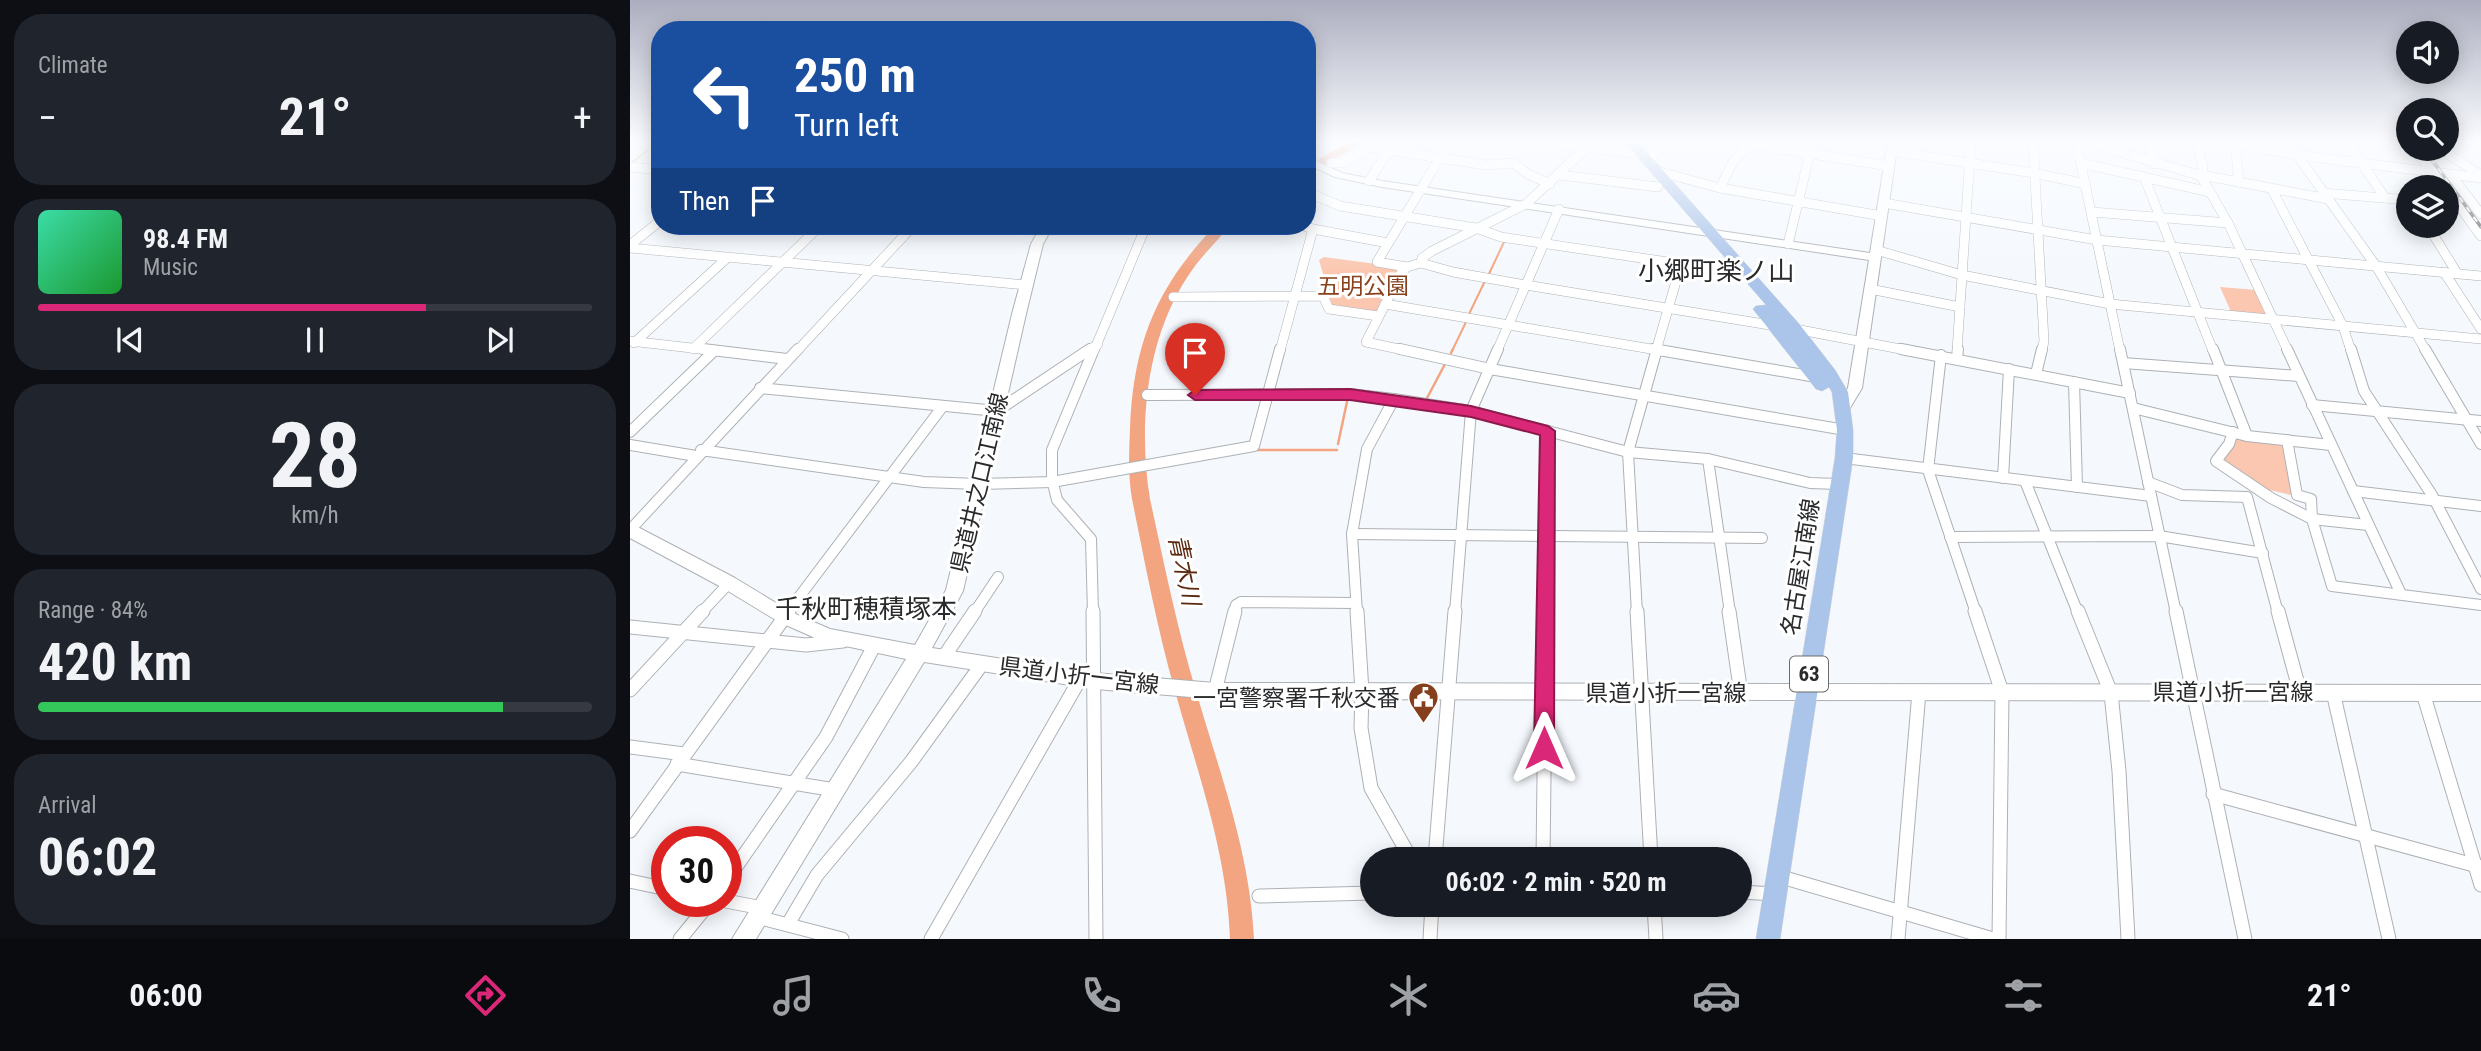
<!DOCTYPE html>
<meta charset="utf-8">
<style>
:root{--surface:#171b24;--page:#20242c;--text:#f1f3f6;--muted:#9ea1a6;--line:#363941;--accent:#db2777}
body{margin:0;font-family:"Roboto Condensed","Noto Sans JP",sans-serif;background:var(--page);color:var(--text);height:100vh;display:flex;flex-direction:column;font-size:26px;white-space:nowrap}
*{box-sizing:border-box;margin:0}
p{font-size:23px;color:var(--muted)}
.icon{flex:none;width:38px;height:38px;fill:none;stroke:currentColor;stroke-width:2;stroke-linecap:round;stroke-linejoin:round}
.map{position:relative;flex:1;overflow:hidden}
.panel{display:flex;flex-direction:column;gap:14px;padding:14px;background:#0d0f14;width:630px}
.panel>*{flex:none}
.guide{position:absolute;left:21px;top:21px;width:665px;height:214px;border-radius:28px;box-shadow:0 4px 18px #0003;background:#1a4fa0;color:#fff;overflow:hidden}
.tools{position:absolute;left:1766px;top:21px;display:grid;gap:14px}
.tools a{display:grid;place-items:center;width:63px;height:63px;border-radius:50%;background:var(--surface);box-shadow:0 4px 18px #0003;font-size:35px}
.speed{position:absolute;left:21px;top:826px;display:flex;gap:14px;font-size:35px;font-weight:700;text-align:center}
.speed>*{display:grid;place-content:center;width:91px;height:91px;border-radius:50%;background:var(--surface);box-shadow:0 4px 18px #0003;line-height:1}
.speed .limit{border:10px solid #d22;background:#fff;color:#111}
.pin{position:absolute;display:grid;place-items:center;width:60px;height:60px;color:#fff;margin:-72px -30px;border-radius:50% 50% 50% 0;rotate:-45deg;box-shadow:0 0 7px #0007}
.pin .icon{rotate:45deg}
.me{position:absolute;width:77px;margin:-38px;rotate:0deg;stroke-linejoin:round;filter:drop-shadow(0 0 5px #0008)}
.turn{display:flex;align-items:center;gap:24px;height:147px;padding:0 28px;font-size:32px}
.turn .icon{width:91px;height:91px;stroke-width:2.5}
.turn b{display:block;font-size:49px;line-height:60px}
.then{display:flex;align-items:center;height:66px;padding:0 28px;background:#0003;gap:14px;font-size:26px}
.big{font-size:52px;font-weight:700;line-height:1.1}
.panel .card{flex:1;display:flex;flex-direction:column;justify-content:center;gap:10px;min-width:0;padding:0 24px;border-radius:28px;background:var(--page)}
.panel .dial{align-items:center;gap:0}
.dial b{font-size:91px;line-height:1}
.song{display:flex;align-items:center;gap:21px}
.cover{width:84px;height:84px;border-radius:10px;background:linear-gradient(135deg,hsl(160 70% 55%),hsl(130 70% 35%))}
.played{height:7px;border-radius:4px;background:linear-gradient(90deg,var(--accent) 70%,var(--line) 70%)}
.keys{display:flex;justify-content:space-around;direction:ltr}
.heat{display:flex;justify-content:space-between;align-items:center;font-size:38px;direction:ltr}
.charge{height:10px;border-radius:5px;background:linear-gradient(90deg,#34c759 84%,var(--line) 0)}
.trip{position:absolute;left:730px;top:847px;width:392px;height:70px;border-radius:35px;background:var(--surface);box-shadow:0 4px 18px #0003;font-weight:700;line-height:70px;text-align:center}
.tabs{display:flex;height:112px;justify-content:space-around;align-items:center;background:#090b0e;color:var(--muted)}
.tabs .icon{width:49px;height:49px}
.tabs .on{color:var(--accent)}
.tabs b{font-size:32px;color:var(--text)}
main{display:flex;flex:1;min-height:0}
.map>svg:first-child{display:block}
</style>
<main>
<section class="panel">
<div class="card"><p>Climate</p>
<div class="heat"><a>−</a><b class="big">21°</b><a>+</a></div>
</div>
<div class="card">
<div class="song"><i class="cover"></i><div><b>98.4 FM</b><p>Music</p></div></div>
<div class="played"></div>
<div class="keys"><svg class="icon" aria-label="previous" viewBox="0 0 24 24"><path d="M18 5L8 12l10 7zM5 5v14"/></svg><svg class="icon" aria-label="pause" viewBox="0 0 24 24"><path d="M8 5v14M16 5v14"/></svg><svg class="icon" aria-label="next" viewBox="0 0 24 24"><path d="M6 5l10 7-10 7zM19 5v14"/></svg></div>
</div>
<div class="card dial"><b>28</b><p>km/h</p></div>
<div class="card"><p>Range · 84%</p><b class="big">420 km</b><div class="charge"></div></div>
<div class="card"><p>Arrival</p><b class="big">06:02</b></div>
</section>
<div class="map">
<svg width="1851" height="939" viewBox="0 0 1851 939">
<rect width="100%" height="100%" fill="#f5f9fe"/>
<g fill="#fbc7b0">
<path d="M694 257 769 267 746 313 702 306 689 260Z"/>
<path d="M1590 287 1626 290 1638 316 1602 314Z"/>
<path d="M1604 438 1656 442 1665 496 1631 488 1591 460Z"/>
</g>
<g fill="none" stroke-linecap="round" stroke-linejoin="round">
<g stroke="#f3a481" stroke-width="2">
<path d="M0 164 30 141"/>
<path d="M858 276 874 242"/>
<path d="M838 316 855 281"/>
<path d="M822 351 836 322"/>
</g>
<g stroke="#f3a481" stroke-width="2.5">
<path d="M821 353 823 349"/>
<path d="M796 400 815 364"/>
<path d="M708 444 718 397"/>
<path d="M626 450H707"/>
</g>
<g fill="#f3a481" fill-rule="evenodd">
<path d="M721 141H736L677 175V166Z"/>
<path d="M585 226H599C586 243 570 257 558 276 516 339 508 426 520 499 534 563 547 628 566 691 590 774 620 852 624 939H600C597 852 568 774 545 691 527 628 515 563 502 499 498 476 499 452 500 429 503 345 526 287 585 226Z"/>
</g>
<defs>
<g id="minor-far2">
<path d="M904 141 1001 153"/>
<path d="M1099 141 1259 166"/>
<path d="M1403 141 1414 341 1412 351"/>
<path d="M1446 141 1490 351"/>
<path d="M1452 141 1572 176"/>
<path d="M1519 141 1524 164"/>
<path d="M1566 141 1573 167 1572 178 1598 223 1658 351"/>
<path d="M1588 141 1667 155 1851 178"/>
<path d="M1717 141 1755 198"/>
<path d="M1605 144 1609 182"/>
<path d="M739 147 856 165 884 163 898 174 920 184"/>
<path d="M1810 149 1851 175"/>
<path d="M1261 151 1404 173 1456 184"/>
<path d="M1667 155 1746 266 1796 351"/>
<path d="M1791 158 1816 187"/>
<path d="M1015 159 1022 157 1034 141"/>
<path d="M701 163H712L750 141"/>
<path d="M1451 163 1580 192"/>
<path d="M0 167 30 170"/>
<path d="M1026 171 1090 188 1252 216"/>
<path d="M1820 174 1851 214"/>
<path d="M930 175 1028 187"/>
<path d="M1572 175 1698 199"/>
<path d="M1515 179 1583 351"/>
<path d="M739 181 759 150"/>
<path d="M1090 188 1103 162 1120 144 1119 141"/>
<path d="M1641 188 1713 326 1721 351"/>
<path d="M1816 188 1851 236"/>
<path d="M677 192 710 206 846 228 871 237 1098 271"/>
<path d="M1693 193 1778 200"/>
<path d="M1254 203 1467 240 1851 276"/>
<path d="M1462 212 1598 223"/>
<path d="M497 226 513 233"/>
<path d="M1798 226 1827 273"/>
<path d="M683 229 758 243"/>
<path d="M1158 244 1183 141"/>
<path d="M0 245 30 221"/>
<path d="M0 248 396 285"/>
<path d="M1246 250 1332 275 1480 304 1851 339"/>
<path d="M791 263 823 272 896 285 1146 326"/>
<path d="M777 267 747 262 820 141"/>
<path d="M1814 272 1851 329"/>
<path d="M1240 289 1330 307"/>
<path d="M543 297 693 296 699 309 748 316"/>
<path d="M755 304 1033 351"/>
<path d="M1165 329 1281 351"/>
<path d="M0 341 88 351"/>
<path d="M4 343 97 258"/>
<path d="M63 349 190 226"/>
<path d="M167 351 283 226"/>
<path d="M457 351 468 344"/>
<path d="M464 351 516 226"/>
<path d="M650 351 683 229 674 226"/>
<path d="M778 351 736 342 771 273 777 267 791 263 792 258 802 251 896 204 956 148"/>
<path d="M867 351 929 209"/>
<path d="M1026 351 1051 264"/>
<path d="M1327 351 1341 141"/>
</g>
<g id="minor-far1">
<path d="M73 349 157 359"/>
<path d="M770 349 860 369 1215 430"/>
<path d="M1023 349 1186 377"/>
<path d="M1271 349 1500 393"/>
<path d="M1490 349 1546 613"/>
<path d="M1583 349 1617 436"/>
<path d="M1657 349 1771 594"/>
<path d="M1721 349 1734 391 1802 495 1851 589"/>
<path d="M1795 349 1851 444"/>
<path d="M1311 355 1298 470 1346 613"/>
<path d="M1327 358 1328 349"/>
<path d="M1493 363 1669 376"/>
<path d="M1406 374 1412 349"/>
<path d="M1444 382 1447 487"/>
<path d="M130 388 367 411 460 349"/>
<path d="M517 395 720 394 764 399 841 411 998 452 1078 459 1180 483 1208 484"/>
<path d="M1682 405 1851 421"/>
<path d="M1503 408 1617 436 1701 445"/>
<path d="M0 432 84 351"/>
<path d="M1603 432 1599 444 1586 461 1641 498 1682 519 1702 586 1851 605"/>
<path d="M1657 440 1667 495 1681 499 1682 519"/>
<path d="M0 445 66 456"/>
<path d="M71 450 294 482 349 484 422 482 624 446 650 349"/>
<path d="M1214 458 1521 496"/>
<path d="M1078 459 1100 613"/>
<path d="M1373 478 1379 369"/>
<path d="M1395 481 1448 613"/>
<path d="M1518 482 1552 495 1617 497 1648 613"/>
<path d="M1723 491 1851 506"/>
<path d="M1682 519 1738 525"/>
<path d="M0 530 168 349"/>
<path d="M722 534 1132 538"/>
<path d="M1320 537 1529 536 1633 553"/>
<path d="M71 613 99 583"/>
<path d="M157 613 313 406"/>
<path d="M344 613 368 577"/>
<path d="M463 613 461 539 427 500 422 479V450L464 349"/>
<path d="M604 613 606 605 611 602 726 603"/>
<path d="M727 613 722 534 737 449 764 399"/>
<path d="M825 613 841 411 868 349"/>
<path d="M916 613 918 431"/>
<path d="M1007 613 998 452 1027 349"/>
</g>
<g id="minor">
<path d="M463 611 466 939"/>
<path d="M727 611 732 692 731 728 741 788 781 859"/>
<path d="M1007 611 1021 859"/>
<path d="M1099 611 1111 694"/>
<path d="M1345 611 1372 692 1369 939"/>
<path d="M1448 611 1481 693 1489 771 1498 939"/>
<path d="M1546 611 1615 939"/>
<path d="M1648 611 1670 692"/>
<path d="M0 627 176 645 213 641"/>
<path d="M313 658 345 611"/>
<path d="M0 690 73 611"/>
<path d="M585 691 605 611"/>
<path d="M1703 692 1759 939"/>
<path d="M1793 693 1851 885"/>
<path d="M0 747 54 754"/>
<path d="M47 764 205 790"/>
<path d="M1583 794 1851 867"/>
<path d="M0 831 159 611"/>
<path d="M805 859 825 611"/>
<path d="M913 859 916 611"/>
<path d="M1148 876 1363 939"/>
<path d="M0 881 37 889"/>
<path d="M96 881 196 737 244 646"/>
<path d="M1110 892 1145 894"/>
<path d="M629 896 742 893"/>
<path d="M96 901 132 908"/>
<path d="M1024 905 1026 939"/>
<path d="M127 917 212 939"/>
<path d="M158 924 187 875 281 762 352 664"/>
<path d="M50 939 81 901"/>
<path d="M301 939 450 679"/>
<path d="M800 939 802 905"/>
<path d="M1268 939 1289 692"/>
</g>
<g id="tertiary">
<path d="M1258 141H1268L1232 388 1217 413 1212 415 1205 410 1218 388 1239 260 752 187 705 177 677 164V157L712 173 752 181 1240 253Z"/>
<path d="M1780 149H1790L1796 158 1787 160Z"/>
</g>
<path id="secondary" d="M411 226H423L413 244 396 314 333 591 302 648 465 673 585 683 1851 685V701L585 699 465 689 294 662 126 939H102L276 659 192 641 149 622 93 588 0 538V523L105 578 161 612 200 629 285 645 316 590 382 314 401 244Z"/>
<path id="primary" d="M994 141H1007L1170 325 1205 370 1218 392 1223 430V458L1150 939H1126L1205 458 1207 430 1202 392 1199 387 1192 391 1186 389 1123 309 1126 306 1136 305Z"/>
</defs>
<use href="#minor-far2" stroke="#adb1b5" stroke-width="10"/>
<use href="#minor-far1" stroke="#adb1b5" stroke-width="12"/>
<use href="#minor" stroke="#adb1b5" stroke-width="15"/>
<use href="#tertiary" stroke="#adb1b5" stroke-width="2"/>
<use href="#secondary" stroke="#adb1b5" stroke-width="2"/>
<use href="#primary" stroke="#d4d4d5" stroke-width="1"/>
<use href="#minor-far2" stroke="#fff" stroke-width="9"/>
<use href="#minor-far1" stroke="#fff" stroke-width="10"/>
<use href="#minor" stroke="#fff" stroke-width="13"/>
<use href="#tertiary" fill="#fff" fill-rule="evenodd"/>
<use href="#secondary" fill="#fff" fill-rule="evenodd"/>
<use href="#primary" fill="#abc4ea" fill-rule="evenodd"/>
<defs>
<path id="rail" d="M1794 149 1851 227"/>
</defs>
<use href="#rail" stroke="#6e7073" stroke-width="3.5"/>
<use href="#rail" stroke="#fff" stroke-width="2" stroke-dasharray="6" stroke-linecap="butt"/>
</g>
<linearGradient id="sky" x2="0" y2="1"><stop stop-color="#acaebf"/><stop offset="0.52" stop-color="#fafcff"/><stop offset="1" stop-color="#fafcff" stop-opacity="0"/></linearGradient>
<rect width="1851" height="272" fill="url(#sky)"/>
<path fill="#db2777" stroke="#8e194d" stroke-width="2" d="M720 389 841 406 918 426 925 431 924 748 921 754 914 757 907 754 904 748 910 435 841 417 720 400H565L558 395 565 390Z"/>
<defs>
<symbol id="civic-pin" viewBox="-11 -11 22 30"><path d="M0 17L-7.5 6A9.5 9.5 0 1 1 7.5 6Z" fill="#863f1d" stroke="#fff"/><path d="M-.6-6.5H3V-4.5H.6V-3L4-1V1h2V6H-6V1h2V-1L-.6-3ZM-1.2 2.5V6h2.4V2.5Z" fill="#fff"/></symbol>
</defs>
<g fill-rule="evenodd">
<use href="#civic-pin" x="776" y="680" width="35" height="47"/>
</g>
<g text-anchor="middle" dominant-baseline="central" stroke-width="6" stroke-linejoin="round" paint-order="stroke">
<rect fill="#fff" stroke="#696a6b" stroke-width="2" x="1160" y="656.5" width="38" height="35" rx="5"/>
<g font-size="21" font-weight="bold" fill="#292a2c">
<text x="1179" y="674">63</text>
</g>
<g font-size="23" fill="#88411d" stroke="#fff">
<text x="733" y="286">五明公園</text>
</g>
<g font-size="23" fill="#292a2c" stroke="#fff">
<text transform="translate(350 483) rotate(-77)">県道井之口江南線</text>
<text transform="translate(1171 567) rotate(-81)">名古屋江南線</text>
<text transform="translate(449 676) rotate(7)">県道小折一宮線</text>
<text x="1603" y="692">県道小折一宮線</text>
<text x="1036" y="693">県道小折一宮線</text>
</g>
<g font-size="23" fill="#292a2c" stroke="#fff" text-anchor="end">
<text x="770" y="698">一宮警察署千秋交番</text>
</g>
<g font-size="24" font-style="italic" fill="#5a280f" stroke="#fff">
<text transform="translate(554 570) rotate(78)">青木川</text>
</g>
<g font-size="26" fill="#292a2c" stroke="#fff">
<text x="1086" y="271">小郷町楽ノ山</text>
<text x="236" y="609">千秋町穂積塚本</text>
</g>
</g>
</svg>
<div class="tools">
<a><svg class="icon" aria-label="sound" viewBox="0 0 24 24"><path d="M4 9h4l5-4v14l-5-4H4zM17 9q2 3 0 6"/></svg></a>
<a><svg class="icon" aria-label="search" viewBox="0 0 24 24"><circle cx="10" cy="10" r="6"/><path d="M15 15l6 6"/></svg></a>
<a><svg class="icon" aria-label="layers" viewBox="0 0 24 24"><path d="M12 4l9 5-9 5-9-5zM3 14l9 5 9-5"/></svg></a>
</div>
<div class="speed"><div class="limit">30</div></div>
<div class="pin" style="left:565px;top:395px;background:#d93025"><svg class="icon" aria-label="arrive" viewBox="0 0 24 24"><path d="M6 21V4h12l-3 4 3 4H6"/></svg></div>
<svg class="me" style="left:914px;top:748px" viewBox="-20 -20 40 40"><path d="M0-17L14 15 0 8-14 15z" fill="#db2777" stroke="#fff" stroke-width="4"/></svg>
<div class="trip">06:02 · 2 min · 520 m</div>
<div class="guide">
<div class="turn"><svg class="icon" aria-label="left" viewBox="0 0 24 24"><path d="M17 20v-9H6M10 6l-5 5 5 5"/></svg><div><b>250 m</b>Turn left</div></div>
<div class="then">Then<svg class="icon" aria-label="arrive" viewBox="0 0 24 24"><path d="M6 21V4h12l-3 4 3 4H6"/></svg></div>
</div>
</div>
</main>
<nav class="tabs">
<b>06:00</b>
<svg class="icon on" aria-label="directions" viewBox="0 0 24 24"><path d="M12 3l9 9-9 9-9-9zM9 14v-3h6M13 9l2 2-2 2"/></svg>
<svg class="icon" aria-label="music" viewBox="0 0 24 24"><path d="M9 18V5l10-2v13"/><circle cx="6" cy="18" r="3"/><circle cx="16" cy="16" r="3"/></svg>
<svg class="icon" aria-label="phone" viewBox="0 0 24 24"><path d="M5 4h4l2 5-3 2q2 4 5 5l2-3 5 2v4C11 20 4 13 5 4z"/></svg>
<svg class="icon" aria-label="climate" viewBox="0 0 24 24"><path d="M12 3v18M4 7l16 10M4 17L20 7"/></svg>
<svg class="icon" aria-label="car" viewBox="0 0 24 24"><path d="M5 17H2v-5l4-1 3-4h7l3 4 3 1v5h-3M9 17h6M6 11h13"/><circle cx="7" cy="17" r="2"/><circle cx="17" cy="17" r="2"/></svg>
<svg class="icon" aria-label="filters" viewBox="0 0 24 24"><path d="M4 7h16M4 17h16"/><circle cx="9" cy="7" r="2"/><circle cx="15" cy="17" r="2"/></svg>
<b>21°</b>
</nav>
